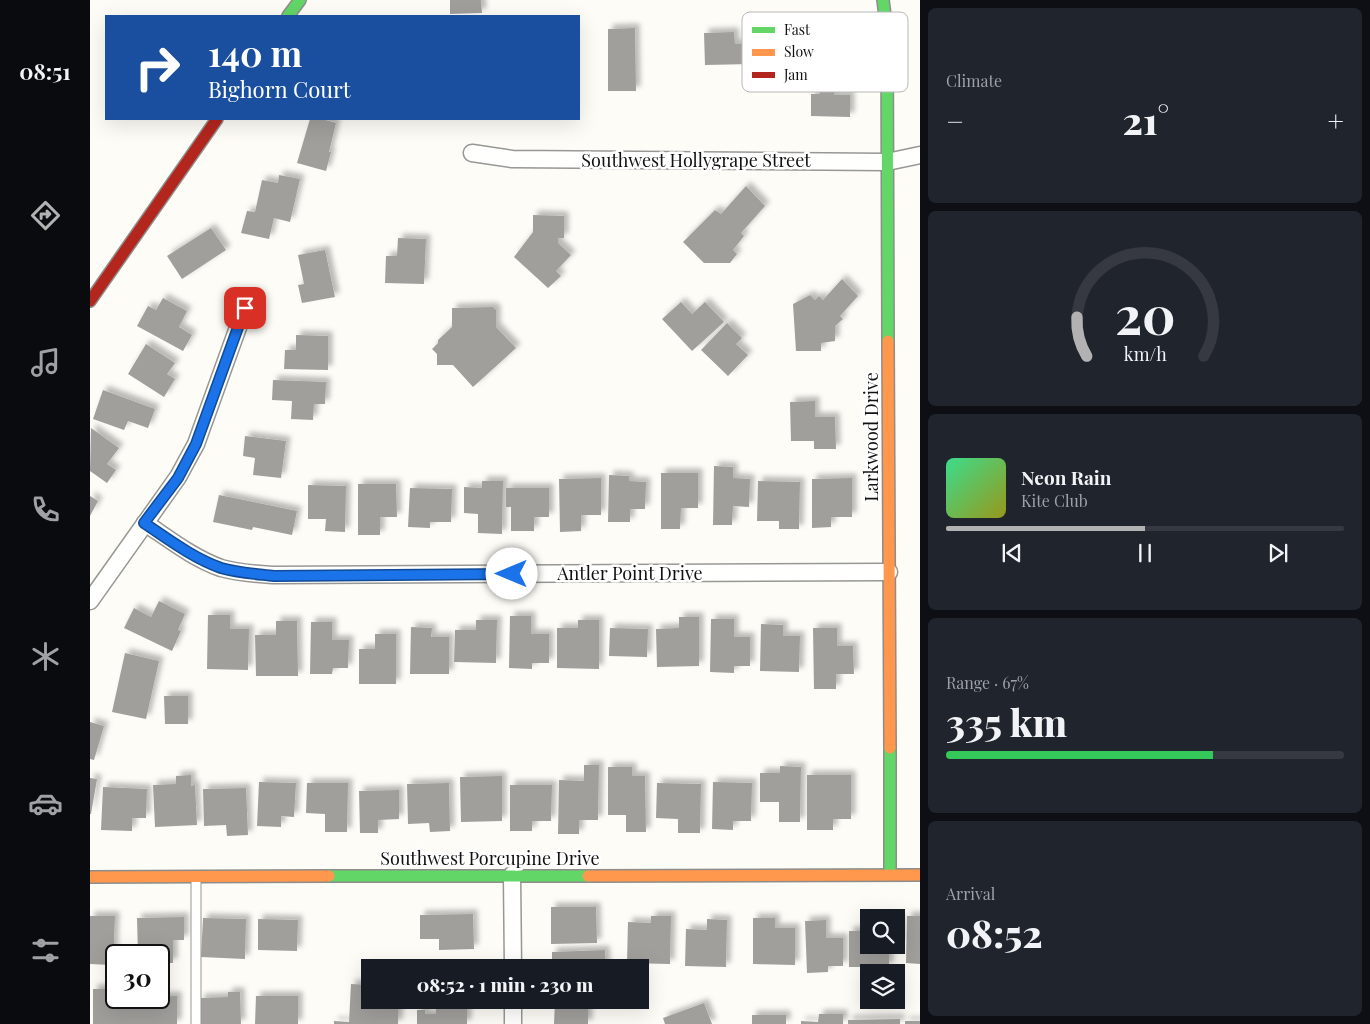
<!DOCTYPE html>
<meta charset="utf-8">
<style>
:root{--surface:#171b24;--page:#20242c;--text:#f1f3f6;--muted:#9ea1a6;--line:#363941;--accent:#b2b2b3}
body{margin:0;font-family:"Playfair Display",serif;background:var(--page);color:var(--text);height:100vh;display:flex;flex-direction:column;font-size:19px;white-space:nowrap}
*{box-sizing:border-box;margin:0}
p{font-size:16px;color:var(--muted)}
.icon{flex:none;width:28px;height:28px;fill:none;stroke:currentColor;stroke-width:2;stroke-linecap:round;stroke-linejoin:round}
.map{position:relative;flex:1;overflow:hidden}
.side{display:flex;flex-direction:column;gap:8px;padding:8px;background:#0d0f14;width:450px}
.side>*{flex:none}
.hud{position:absolute;left:15px;top:15px;width:475px;height:105px;border-radius:0px;box-shadow:0 5px 20px #0002;background:#1a4fa0;color:#fff;overflow:hidden}
.buttons{position:absolute;left:770px;top:909px;display:grid;gap:10px}
.buttons a{display:grid;place-items:center;width:45px;height:45px;border-radius:0px;background:var(--surface);box-shadow:0 5px 20px #0002;font-size:25px}
.speed{position:absolute;left:15px;top:944px;display:flex;gap:10px;font-size:25px;font-weight:700;text-align:center}
.speed>*{display:grid;place-content:center;width:65px;height:65px;border-radius:50%;background:var(--surface);box-shadow:0 5px 20px #0002;line-height:1}
.speed .limit{border:2px solid #111;border-radius:8px;background:#fff;color:#111}
.pin{position:absolute;display:grid;place-items:center;width:42px;height:42px;color:#fff;margin:-21px;border-radius:10px;box-shadow:0 2px 8px #0006}
.me{position:absolute;width:55px;margin:-28px;rotate:270deg;stroke-linejoin:round;filter:drop-shadow(0 0 4px #0008)}
.turn{display:flex;align-items:center;gap:18px;height:105px;padding:0 20px;font-size:22px}
.turn .icon{width:65px;height:65px;stroke-width:2.5}
.turn b{display:block;font-size:35px;line-height:42px}
.big{font-size:38px;font-weight:800;line-height:1.1}
.side .tile{flex:1;display:flex;flex-direction:column;justify-content:center;gap:8px;min-width:0;padding:0 18px;border-radius:8px;background:var(--page)}
.side .dial{align-items:center;gap:0}
.dial svg{height:130px;overflow:visible;fill:none;stroke:var(--line);stroke-width:7;stroke-linecap:round;text-anchor:middle}
.dial text{fill:var(--text);stroke:none}
.song{display:flex;align-items:center;gap:15px}
.cover{width:60px;height:60px;border-radius:8px;background:linear-gradient(135deg,hsl(150 70% 55%),hsl(60 70% 35%))}
.played{height:5px;border-radius:2px;background:linear-gradient(90deg,var(--accent) 50%,var(--line) 50%)}
.keys{display:flex;justify-content:space-around;direction:ltr}
.heat{display:flex;justify-content:space-between;align-items:center;font-size:28px;direction:ltr}
.charge{height:8px;border-radius:4px;background:linear-gradient(90deg,#34c759 67%,var(--line) 0)}
.trip{position:absolute;left:271px;top:959px;width:288px;height:50px;border-radius:0px;background:var(--surface);box-shadow:0 5px 20px #0002;font-weight:800;line-height:50px;text-align:center}
main{display:flex;flex:1;min-height:0}
.menu{display:flex;flex-direction:column;width:90px;justify-content:space-around;align-items:center;background:#090b0e;color:var(--muted)}
.menu .icon{width:35px;height:35px}
.menu .active{color:var(--accent)}
.menu b{font-size:22px;color:var(--text)}
.map>svg:first-child{display:block}
</style>
<main>
<nav class="menu">
<b>08:51</b>
<svg class="icon active" aria-label="directions" viewBox="0 0 24 24"><path d="M12 3l9 9-9 9-9-9zM9 14v-3h6M13 9l2 2-2 2"/></svg>
<svg class="icon" aria-label="music" viewBox="0 0 24 24"><path d="M9 18V5l10-2v13"/><circle cx="6" cy="18" r="3"/><circle cx="16" cy="16" r="3"/></svg>
<svg class="icon" aria-label="phone" viewBox="0 0 24 24"><path d="M5 4h4l2 5-3 2q2 4 5 5l2-3 5 2v4C11 20 4 13 5 4z"/></svg>
<svg class="icon" aria-label="climate" viewBox="0 0 24 24"><path d="M12 3v18M4 7l16 10M4 17L20 7"/></svg>
<svg class="icon" aria-label="car" viewBox="0 0 24 24"><path d="M5 17H2v-5l4-1 3-4h7l3 4 3 1v5h-3M9 17h6M6 11h13"/><circle cx="7" cy="17" r="2"/><circle cx="17" cy="17" r="2"/></svg>
<svg class="icon" aria-label="filters" viewBox="0 0 24 24"><path d="M4 7h16M4 17h16"/><circle cx="9" cy="7" r="2"/><circle cx="15" cy="17" r="2"/></svg>
</nav>
<div class="map">
<svg width="830" height="1024" viewBox="0 0 830 1024">
<defs>
<filter id="shadow"><feDropShadow dx="4.5" dy="-4.5" stdDeviation="2.5" flood-color="#0004"/></filter>
</defs>
<rect width="100%" height="100%" fill="#fdfcf7"/>
<g fill="#a19f9c" filter="url(#shadow)">
<path d="M360 0H391L392 13 360 14Z"/>
<path d="M545 28 546 91H518V29Z"/>
<path d="M644 32 645 44H661V64L615 65 614 33Z"/>
<path d="M730 72H744V95H760V117L721 116V94H730Z"/>
<path d="M220 119H232L246 123 239 152H241L236 171 207 163Z"/>
<path d="M189 175 210 179 200 222 184 218 179 239 151 233 157 211 165 212 172 180 188 183Z"/>
<path d="M656 186 675 206 651 233 654 236 643 250 647 254 640 263H614L593 242 625 210 631 214Z"/>
<path d="M443 215 474 216V238H468V243L481 255 466 271 471 276 458 288 424 257 443 232Z"/>
<path d="M121 228 136 250 92 279 77 256Z"/>
<path d="M308 238 336 239 334 284 295 283 296 256H307Z"/>
<path d="M235 250 245 297 212 303 208 285 214 284 208 255Z"/>
<path d="M752 279 768 296 750 316 753 319 745 326V341L731 343V351H706L703 304 720 295 725 300 729 296 733 300Z"/>
<path d="M73 298 97 311 89 327 102 335 93 351 47 326 58 306 66 310Z"/>
<path d="M591 302 602 314 615 302 634 322 602 351 572 319Z"/>
<path d="M403 307 406 310V327L426 348 383 387 363 365H347V354L342 349 348 343V340L362 327V308Z"/>
<path d="M637 323 652 338 646 344 658 355 638 376 611 350Z"/>
<path d="M206 335 238 336V370L194 369 195 350H206Z"/>
<path d="M56 344 85 363 77 374 85 379 74 397 38 374Z"/>
<path d="M183 380 236 382 235 404H224L223 420 201 419 202 401 182 400Z"/>
<path d="M13 390 65 409 58 428 38 421 34 430 3 419Z"/>
<path d="M725 401V417H745L746 449H724V441H701L700 402Z"/>
<path d="M1 428 29 448 17 464 26 470 17 483 0 471Z"/>
<path d="M155 436 196 441 191 478 163 475 165 458 153 456Z"/>
<path d="M624 466 643 467V478L660 479 659 507 643 506 642 525H623Z"/>
<path d="M571 473H608V508H591L590 529H571Z"/>
<path d="M519 475 539 476V481L556 482 555 509H540V522H518Z"/>
<path d="M511 478V515H491V531L470 532 469 479Z"/>
<path d="M762 478V517H741V527L722 528V479Z"/>
<path d="M392 481H413L412 534 388 533V514L374 513V487L392 488Z"/>
<path d="M668 481 710 482 709 529H689V521H667Z"/>
<path d="M268 484H306L307 517H290V535H268Z"/>
<path d="M218 485 256 486 255 532 235 531 236 519H218Z"/>
<path d="M320 488 362 489 361 522H340V528L318 527Z"/>
<path d="M416 488H459V517H444V531H421V507H416Z"/>
<path d="M129 495 207 511 202 535 163 527 162 530 123 522Z"/>
<path d="M0 496 8 501 0 516Z"/>
<path d="M69 601 95 614 88 630 91 631 82 651 34 628 44 608 61 617Z"/>
<path d="M118 615H140V629H159L158 670 117 669Z"/>
<path d="M420 616H441V634H459V663H442V669L419 668Z"/>
<path d="M589 617H609V666L567 667 566 629 589 628Z"/>
<path d="M621 619H644V637H660V666H644V673L620 672Z"/>
<path d="M386 620H407L406 663 364 662 365 630H386Z"/>
<path d="M488 620H509V669L467 668V628H488Z"/>
<path d="M186 621H207L208 676H166L165 635H186Z"/>
<path d="M221 622H242V640H259L258 668H243L242 674H220Z"/>
<path d="M671 624 693 625V636H710L709 672 670 671Z"/>
<path d="M321 627 342 628 341 637H359V674H320Z"/>
<path d="M520 628 558 629 557 657 519 656Z"/>
<path d="M723 628H747V646H763L764 674H746V689H724Z"/>
<path d="M285 634H306V684H269V649H285Z"/>
<path d="M35 653 69 661 56 719 22 712Z"/>
<path d="M74 696H98V724H75Z"/>
<path d="M0 722 14 726 4 760 0 759Z"/>
<path d="M494 765H509L508 820H489V834H468L469 780 494 781Z"/>
<path d="M690 766 711 767 710 822H689V802H670V773H690Z"/>
<path d="M518 767H542V776H555L556 832H536V815H518Z"/>
<path d="M101 775V786L105 785 107 825 65 827 63 785 86 784V776Z"/>
<path d="M717 775H761V819H743V830H717Z"/>
<path d="M412 776V821L371 822 370 777Z"/>
<path d="M0 778 7 779 1 814H0Z"/>
<path d="M169 782 206 783 204 817 191 816V827L167 826Z"/>
<path d="M623 782 662 783 661 821H643V830L622 829Z"/>
<path d="M217 783H258L257 832H235V814L216 813Z"/>
<path d="M359 783 360 831 340 832 339 823 318 824 317 784Z"/>
<path d="M567 783 611 784 610 833H588V819L566 818Z"/>
<path d="M420 785H462L461 821H442V831H420Z"/>
<path d="M13 787 57 789 56 818H42V831L11 830Z"/>
<path d="M156 788 158 835 137 836 136 825 114 826 113 789Z"/>
<path d="M309 790V819L288 820V833H270L269 791Z"/>
<path d="M461 907H506L507 943 461 944Z"/>
<path d="M383 914 384 949 349 950V939H330V915Z"/>
<path d="M0 916H25L23 965 0 964Z"/>
<path d="M561 916H581L580 964 537 963 538 922 561 923Z"/>
<path d="M817 916H830V964L816 963Z"/>
<path d="M94 917V940H83V963H69V955H48L47 918Z"/>
<path d="M113 918 156 919 155 959 111 957Z"/>
<path d="M663 918H685V928H705V965L663 964Z"/>
<path d="M168 919 208 920 207 951 168 950Z"/>
<path d="M617 919 637 920 636 967 595 966 596 929 617 930Z"/>
<path d="M806 919 810 920V943H806Z"/>
<path d="M736 920V938H753V966H738V972L717 973 715 921Z"/>
<path d="M759 931H779V945H799V967H759Z"/>
<path d="M515 950 516 968H462V952Z"/>
<path d="M261 984 280 985V1000H309L308 1024H244V1021L259 1022Z"/>
<path d="M3 989H26V998L87 996V1024H3Z"/>
<path d="M138 992H150L151 1024H110V998L138 997Z"/>
<path d="M166 996H208V1024H165Z"/>
<path d="M465 1001 498 1002V1024H464Z"/>
<path d="M614 1003 622 1024H575L573 1018Z"/>
<path d="M346 1004H377V1024H327V1010H335V1014H346Z"/>
<path d="M729 1014H753V1024H711V1021L728 1022Z"/>
<rect x="662" y="1015" width="34" height="9"/>
<path d="M810 1019V1024H758V1020Z"/>
<rect x="815" y="1021" width="15" height="3"/>
</g>
<g fill="none" stroke-linecap="round" stroke-linejoin="round">
<defs>
<path id="lane" d="M106 877V1024"/>
<g id="street">
<path d="M382 153 422 159 797 162 830 155"/>
<path d="M55 523C79 539 103 558 131 568 148 573 167 574 184 575L799 572"/>
<path d="M0 601 88 477 106 444 155 308"/>
<path d="M422 875 423 968"/>
<path d="M423 1000V1024"/>
</g>
<g id="fast">
<path d="M793 0 797 31 798 341"/>
<path d="M198 16 210 0"/>
<path d="M800 748V874"/>
<path d="M239 876H498"/>
</g>
<g id="slow">
<path d="M798 341 800 748"/>
<path d="M498 876 830 875"/>
<path d="M0 877 239 876"/>
</g>
<path id="jam" d="M0 301 127 119"/>
</defs>
<use href="#lane" stroke="#979795" stroke-width="11"/>
<use href="#street" stroke="#979795" stroke-width="19"/>
<use href="#fast" stroke="#8e8d8b" stroke-width="14"/>
<use href="#slow" stroke="#8e8d8b" stroke-width="14"/>
<use href="#jam" stroke="#8e8d8b" stroke-width="14"/>
<use href="#lane" stroke="#fffffe" stroke-width="9"/>
<use href="#street" stroke="#fffffe" stroke-width="16"/>
<use href="#fast" stroke="#63d668" stroke-width="11"/>
<use href="#slow" stroke="#ff974d" stroke-width="11"/>
<use href="#jam" stroke="#b3261e" stroke-width="11"/>
</g>
<g fill="none" stroke-linecap="round" stroke-linejoin="round">
<defs>
<path id="route" d="M155 308 106 444 88 478 54 523C78 539 103 558 131 568 148 573 167 574 184 576L422 574"/>
</defs>
<use href="#route" stroke="#114b97" stroke-width="12"/>
<use href="#route" stroke="#1a73e8" stroke-width="9"/>
</g>
<g text-anchor="middle" dominant-baseline="central" stroke-width="5" stroke-linejoin="round" paint-order="stroke">
<g font-size="18" fill="#111" stroke="#fff">
<text x="606" y="160">Southwest Hollygrape Street</text>
<text transform="translate(781 437) rotate(-90)">Larkwood Drive</text>
<text x="540" y="573">Antler Point Drive</text>
<text x="400" y="858">Southwest Porcupine Drive</text>
</g>
</g>
<rect x="652" y="12" width="166" height="80" rx="8" fill="#fff" stroke="#b8b8b8" stroke-width="1"/>
<rect x="662" y="27" width="23" height="6" fill="#63d668"/>
<rect x="662" y="49" width="23" height="7" fill="#ff974d"/>
<rect x="662" y="72" width="23" height="6" fill="#b3261e"/>
<g font-size="14" fill="#111">
<text x="694" y="35">Fast</text>
<text x="694" y="57">Slow</text>
<text x="694" y="80">Jam</text>
</g>
</svg>
<div class="buttons">
<a><svg class="icon" aria-label="search" viewBox="0 0 24 24"><circle cx="10" cy="10" r="6"/><path d="M15 15l6 6"/></svg></a>
<a><svg class="icon" aria-label="layers" viewBox="0 0 24 24"><path d="M12 4l9 5-9 5-9-5zM3 14l9 5 9-5"/></svg></a>
</div>
<div class="speed"><div class="limit">30</div></div>
<div class="pin" style="left:155px;top:308px;background:#d93025"><svg class="icon" aria-label="arrive" viewBox="0 0 24 24"><path d="M6 21V4h12l-3 4 3 4H6"/></svg></div>
<svg class="me" style="left:422px;top:574px" viewBox="-20 -20 40 40"><circle r="19" fill="#fff"/><path d="M0-13L10 11 0 6-10 11z" fill="#1a73e8"/></svg>
<div class="trip">08:52 · 1 min · 230 m</div>
<div class="hud">
<div class="turn"><svg class="icon" aria-label="right" viewBox="0 0 24 24"><path d="M7 20v-9h11M14 6l5 5-5 5"/></svg><div><b>140 m</b>Bighorn Court</div></div>
</div>
</div>
<section class="side">
<div class="tile"><p>Climate</p>
<div class="heat"><a>−</a><b class="big">21°</b><a>+</a></div>
</div>
<div class="tile dial"><svg viewBox="0 0 100 80">
<path d="M14 69A42 42 0 1 1 86 69"/>
<path d="M14 69A42 42 0 0 1 8 45" stroke="#b2b2b3"/>
<text x="50" y="56" font-size="32" font-weight="700">20</text>
<text x="50" y="72" font-size="11">km/h</text>
</svg></div>
<div class="tile">
<div class="song"><i class="cover"></i><div><b>Neon Rain</b><p>Kite Club</p></div></div>
<div class="played"></div>
<div class="keys"><svg class="icon" aria-label="previous" viewBox="0 0 24 24"><path d="M18 5L8 12l10 7zM5 5v14"/></svg><svg class="icon" aria-label="pause" viewBox="0 0 24 24"><path d="M8 5v14M16 5v14"/></svg><svg class="icon" aria-label="next" viewBox="0 0 24 24"><path d="M6 5l10 7-10 7zM19 5v14"/></svg></div>
</div>
<div class="tile"><p>Range · 67%</p><b class="big">335 km</b><div class="charge"></div></div>
<div class="tile"><p>Arrival</p><b class="big">08:52</b></div>
</section>
</main>
